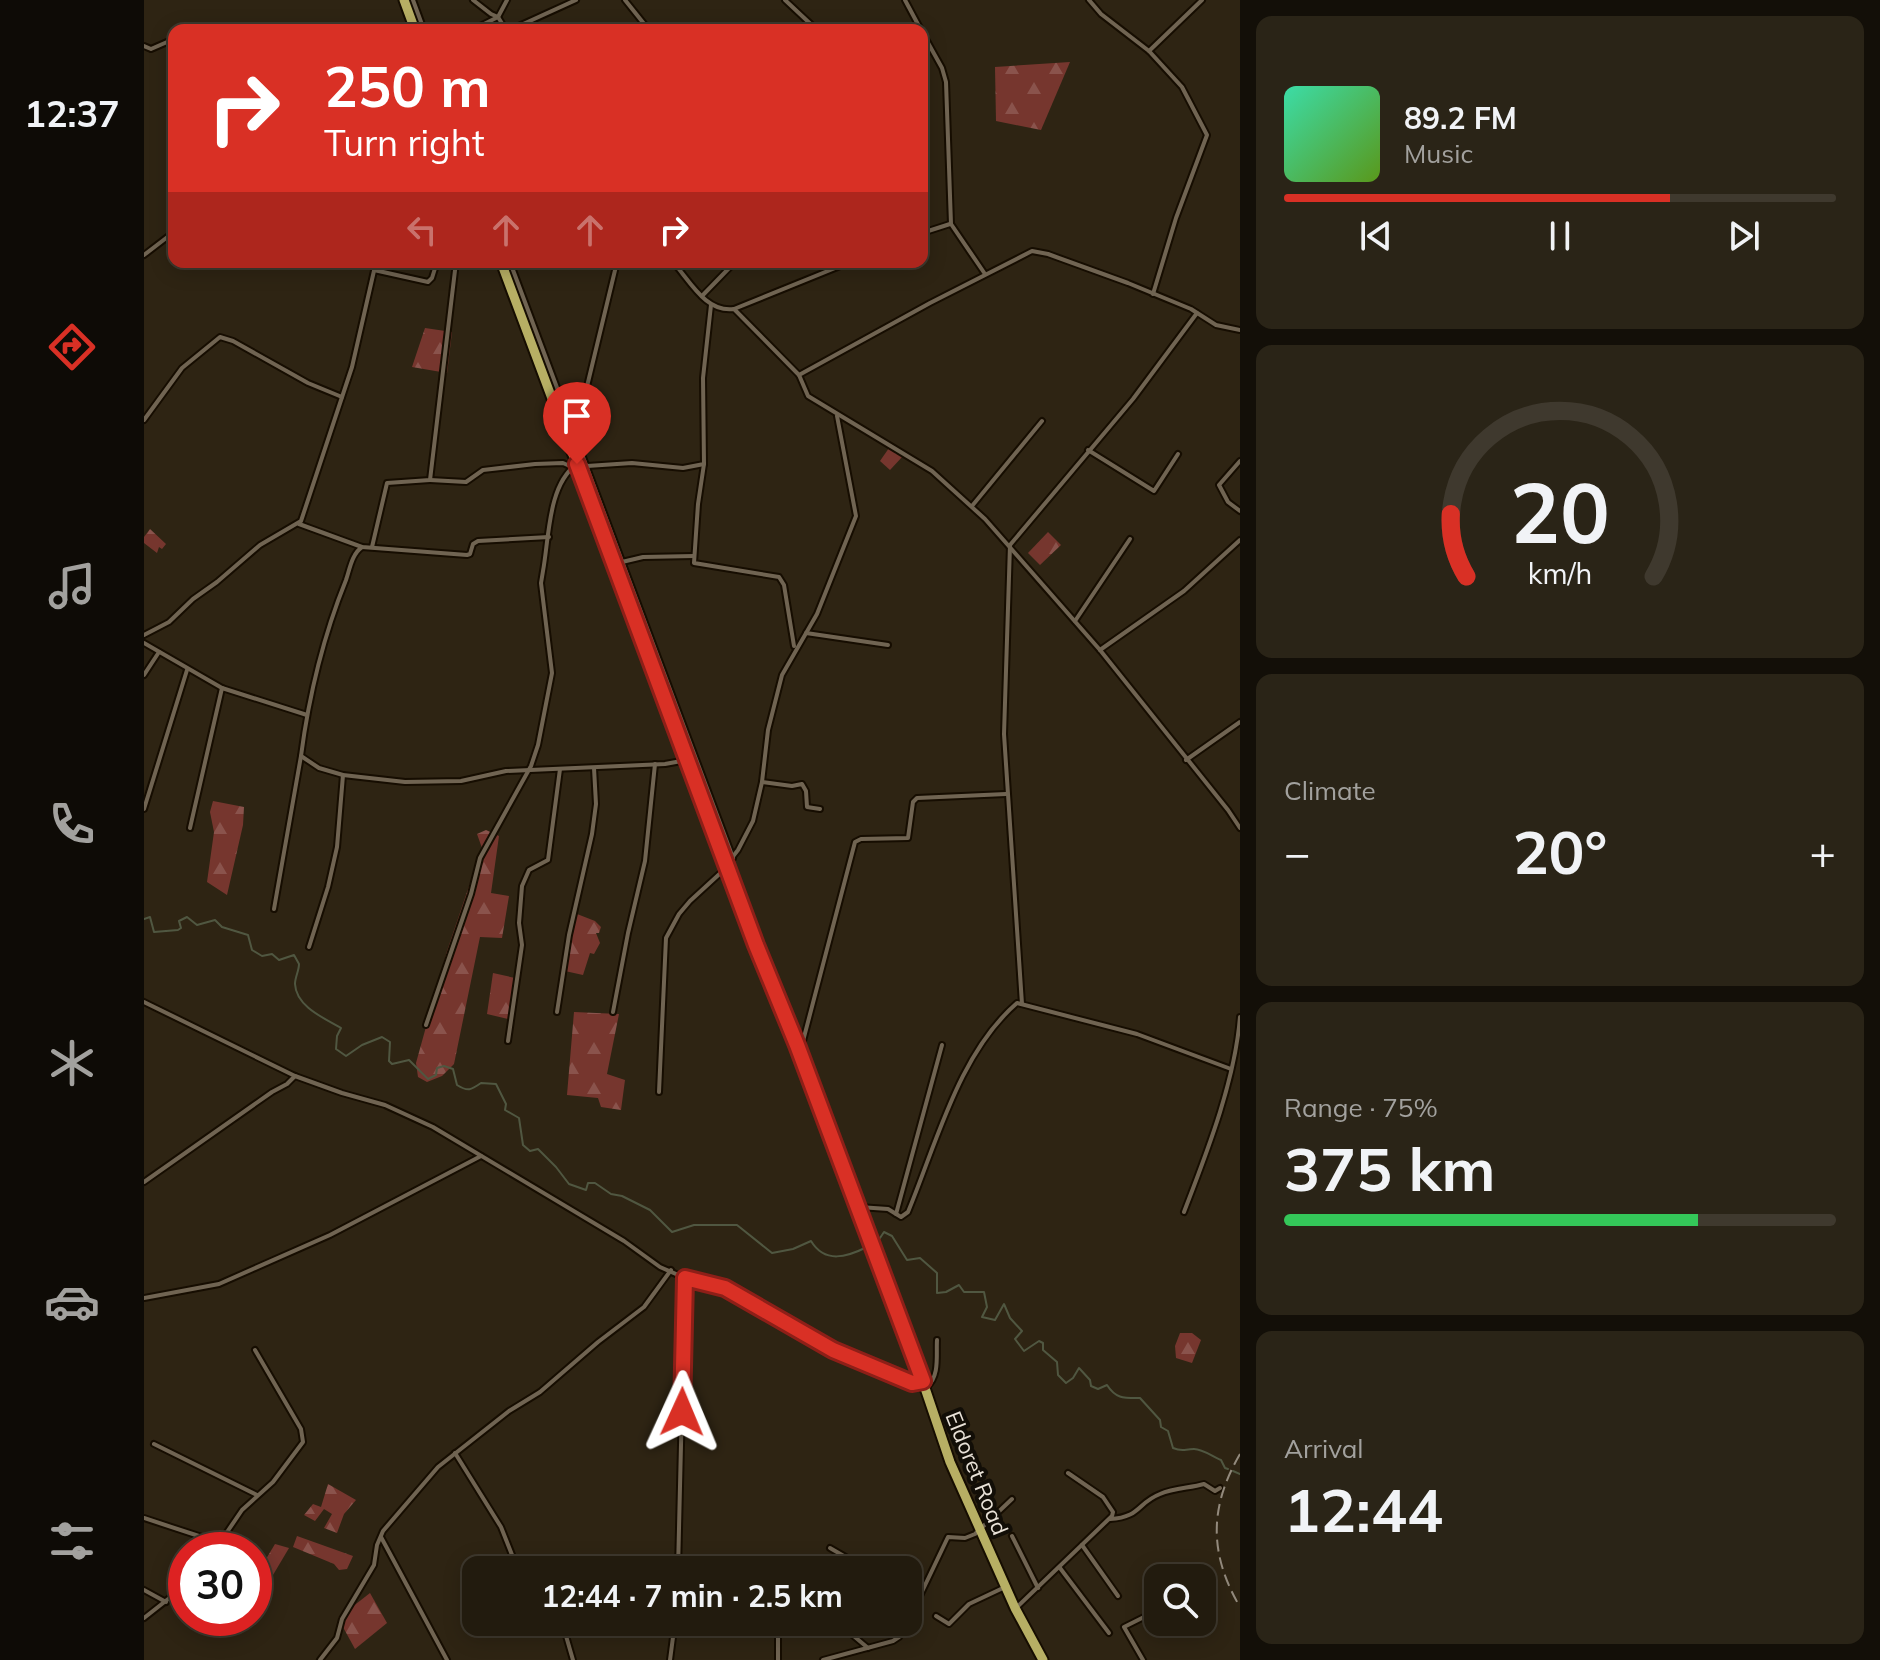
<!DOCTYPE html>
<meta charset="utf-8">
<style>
:root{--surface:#221b0e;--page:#2a2417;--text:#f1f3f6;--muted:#a2a19e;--line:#3f392e;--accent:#d93025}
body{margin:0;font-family:Mulish,sans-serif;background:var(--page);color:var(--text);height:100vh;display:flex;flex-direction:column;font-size:30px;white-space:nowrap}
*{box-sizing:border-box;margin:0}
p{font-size:26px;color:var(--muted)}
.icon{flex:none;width:44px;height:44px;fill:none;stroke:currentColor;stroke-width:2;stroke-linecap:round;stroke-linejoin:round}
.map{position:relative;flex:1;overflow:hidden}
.details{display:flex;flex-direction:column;gap:16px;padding:16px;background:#130f08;width:640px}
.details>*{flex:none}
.banner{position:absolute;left:24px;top:24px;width:760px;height:244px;border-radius:16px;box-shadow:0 4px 20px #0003,0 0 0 2px var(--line);background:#d93025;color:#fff;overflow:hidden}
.controls{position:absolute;left:1000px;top:1564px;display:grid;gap:16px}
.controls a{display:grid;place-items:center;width:72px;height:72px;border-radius:16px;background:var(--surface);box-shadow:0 4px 20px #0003,0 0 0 2px var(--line);font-size:40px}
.speed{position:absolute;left:24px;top:1532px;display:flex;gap:16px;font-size:40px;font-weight:700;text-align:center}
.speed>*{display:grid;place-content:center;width:104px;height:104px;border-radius:50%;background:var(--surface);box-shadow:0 4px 20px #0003,0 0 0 2px var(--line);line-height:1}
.speed .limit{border:12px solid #d22;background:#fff;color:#111}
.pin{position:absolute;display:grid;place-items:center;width:68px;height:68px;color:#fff;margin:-82px -34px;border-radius:50% 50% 50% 0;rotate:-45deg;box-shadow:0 0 8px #0007}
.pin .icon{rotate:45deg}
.me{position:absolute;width:88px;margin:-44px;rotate:1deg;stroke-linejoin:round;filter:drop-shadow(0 0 6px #0008)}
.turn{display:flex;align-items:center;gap:28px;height:168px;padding:0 24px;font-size:36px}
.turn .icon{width:104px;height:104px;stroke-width:2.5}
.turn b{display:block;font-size:56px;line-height:68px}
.lanes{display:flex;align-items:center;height:76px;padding:0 24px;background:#0003;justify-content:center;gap:40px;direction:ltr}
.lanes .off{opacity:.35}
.big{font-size:60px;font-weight:700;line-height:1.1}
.details .card{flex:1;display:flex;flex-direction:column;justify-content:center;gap:12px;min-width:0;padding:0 28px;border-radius:16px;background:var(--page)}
.details .dial{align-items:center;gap:0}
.dial svg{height:208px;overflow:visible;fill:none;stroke:var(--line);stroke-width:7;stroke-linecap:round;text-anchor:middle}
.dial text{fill:var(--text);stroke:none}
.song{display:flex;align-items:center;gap:24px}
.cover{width:96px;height:96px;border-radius:12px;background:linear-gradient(135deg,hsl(160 70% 55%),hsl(90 70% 35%))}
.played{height:8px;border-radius:4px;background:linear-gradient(90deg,var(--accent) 70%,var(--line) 70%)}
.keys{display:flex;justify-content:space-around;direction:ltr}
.heat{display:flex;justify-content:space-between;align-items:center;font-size:44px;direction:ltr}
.charge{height:12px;border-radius:6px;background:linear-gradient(90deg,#34c759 75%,var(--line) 0)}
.trip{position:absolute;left:318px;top:1556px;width:460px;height:80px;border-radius:16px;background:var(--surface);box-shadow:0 4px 20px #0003,0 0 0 2px var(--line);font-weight:700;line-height:80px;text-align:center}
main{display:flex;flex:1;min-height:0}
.tab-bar{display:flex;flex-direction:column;width:144px;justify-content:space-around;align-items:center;background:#0e0b06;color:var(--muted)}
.tab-bar .icon{width:56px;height:56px}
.tab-bar .active{color:var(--accent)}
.tab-bar b{font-size:36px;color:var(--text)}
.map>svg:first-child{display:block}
</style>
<main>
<nav class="tab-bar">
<b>12:37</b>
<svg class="icon active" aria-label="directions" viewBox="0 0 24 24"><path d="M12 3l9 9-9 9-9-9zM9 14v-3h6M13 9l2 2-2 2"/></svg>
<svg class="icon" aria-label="music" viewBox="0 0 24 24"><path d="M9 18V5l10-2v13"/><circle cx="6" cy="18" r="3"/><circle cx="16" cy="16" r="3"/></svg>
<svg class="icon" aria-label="phone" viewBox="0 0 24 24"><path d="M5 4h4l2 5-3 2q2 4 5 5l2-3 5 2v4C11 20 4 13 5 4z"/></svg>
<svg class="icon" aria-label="climate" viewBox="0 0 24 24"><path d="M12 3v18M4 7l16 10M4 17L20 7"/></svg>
<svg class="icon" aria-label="car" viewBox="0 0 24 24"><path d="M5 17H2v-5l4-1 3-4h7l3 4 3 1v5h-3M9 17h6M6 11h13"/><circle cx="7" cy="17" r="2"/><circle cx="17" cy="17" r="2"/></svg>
<svg class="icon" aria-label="filters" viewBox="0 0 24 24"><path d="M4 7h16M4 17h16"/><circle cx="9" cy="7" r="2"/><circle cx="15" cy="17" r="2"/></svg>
</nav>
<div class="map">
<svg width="1096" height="1660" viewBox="0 0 1096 1660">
<defs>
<pattern id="forest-firs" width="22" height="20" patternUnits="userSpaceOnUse" patternTransform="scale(2)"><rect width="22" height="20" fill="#76362e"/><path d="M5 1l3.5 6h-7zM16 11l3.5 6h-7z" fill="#8a534c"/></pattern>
</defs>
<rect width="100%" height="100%" fill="#2e2413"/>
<g fill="url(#forest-firs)">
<path d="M926 62 897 130 852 121 851 67Z"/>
<path d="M281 328 308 332 303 373 268 367Z"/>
<path d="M745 448 759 456 746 470 736 461Z"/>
<path d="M6 529 22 544 18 549 15 547 13 553 0 543V537Z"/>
<path d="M904 532 917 545 896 565 884 553Z"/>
<path d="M69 801 100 807 99 825 83 895 63 882 70 832 66 812Z"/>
<path d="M342 830 355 836 347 893 365 896 358 938 336 937 310 1064 298 1076 283 1082 274 1077 272 1063 303 951 338 848 333 834Z"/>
<path d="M433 914 451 921 457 927 455 933H452L456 943 450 954 446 953 439 975 421 971Z"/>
<path d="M349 973 371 978 364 1019 343 1014Z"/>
<path d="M430 1012 475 1014 463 1074 481 1080 477 1110 457 1107 454 1098 423 1095Z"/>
<path d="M1036 1333H1048L1057 1340 1048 1363 1032 1358 1031 1346Z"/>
<path d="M184 1484 212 1500 200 1514 193 1533 180 1528 188 1514 180 1509 171 1521 160 1515 169 1504 177 1507Z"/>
<path d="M153 1536 209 1556 203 1569 195 1570 190 1564 149 1547Z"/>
<path d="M131 1544 145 1548 126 1580 113 1574Z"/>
<path d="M226 1593 243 1623 211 1649 194 1618Z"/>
</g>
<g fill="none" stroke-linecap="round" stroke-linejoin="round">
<g stroke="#505741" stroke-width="2">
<path d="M0 919 6 917 10 932 34 930 37 928 35 921 43 917 53 925 71 920 78 927 104 935 108 950 118 956 128 954 135 960 150 955 155 964C155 971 151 977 151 984 152 1007 182 1019 197 1028L193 1036 192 1049 202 1056 218 1045 238 1037 246 1042 245 1061 248 1064 265 1060 284 1079 292 1075 293 1068 300 1066 309 1069 313 1085C324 1092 327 1090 337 1083L352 1084 362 1104 361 1110 375 1118 379 1145 386 1151 394 1149 412 1167 425 1184 442 1190 444 1183H451L467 1194 478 1196 506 1210 528 1232 550 1225H593L628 1253 649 1249 667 1241C681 1264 703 1257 723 1247"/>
<path d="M732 1244 740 1232 748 1236 763 1260 776 1258 793 1273V1293L802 1292 815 1285 820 1292H840L843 1307 838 1317 851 1320 860 1304 866 1318 878 1331 871 1339 880 1351 895 1341 899 1343V1350L913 1362 914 1375 922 1383 929 1378 935 1368 946 1380 947 1386 954 1389 963 1385C972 1399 980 1398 996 1398L1016 1420 1017 1427 1024 1431 1029 1448C1039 1452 1040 1449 1050 1449 1059 1449 1069 1457 1077 1460L1081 1468 1084 1469"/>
<path d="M1089 1471 1096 1474"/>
</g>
<defs>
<g id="street">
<path d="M269 0 280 30"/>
<path d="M329 0 347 14 354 17 362 30"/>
<path d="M481 0 505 30"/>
<path d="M641 0 673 30"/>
<path d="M761 0 777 30"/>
<path d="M945 0 957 14 1005 51 1058 0"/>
<path d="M49 30H75"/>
<path d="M328 30 354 17 363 0"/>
<path d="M366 30 432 0"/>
<path d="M778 32 798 68 802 82 807 224 841 274"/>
<path d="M0 46 7 49 30 39"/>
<path d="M1005 51 1038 87 1063 135 1032 218 1009 294"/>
<path d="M778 233 806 224"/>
<path d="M0 255 30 232"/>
<path d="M366 262 589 858"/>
<path d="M529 262C546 281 562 313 590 309L655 375"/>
<path d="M230 270 284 282 288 278 293 262"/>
<path d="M558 296 591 262"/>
<path d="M590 309 706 262"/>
<path d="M1096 330 1072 325 1047 309 984 283 904 254 888 251 786 303 655 375 664 396 788 471 841 519 956 650 1084 810 1096 828"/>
<path d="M0 420 38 368 76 337 89 341 164 383 198 397"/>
<path d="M432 432 473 262"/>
<path d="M944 450 1010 491 1034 454"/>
<path d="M1096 461 1075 485 1084 502 1096 511"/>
<path d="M560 464 554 504 550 563 635 577 640 585 650 646"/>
<path d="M443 466 488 463 539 468 560 464 559 378 567 305"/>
<path d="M286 480 322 482 339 470 391 464 419 463 428 467"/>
<path d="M828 506 898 421"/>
<path d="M155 524 218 547 323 555 326 554 329 544 334 541 405 537"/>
<path d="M218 547C208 554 206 568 202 580 179 637 165 695 157 756L175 768 199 775 261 782 317 781 362 771 521 764 543 760"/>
<path d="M228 547 243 483 286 480 312 262"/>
<path d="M478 562 499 557 550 556"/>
<path d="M931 621 986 539"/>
<path d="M662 633 744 645"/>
<path d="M0 635 25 622 49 599 73 582 116 545 157 521 208 367 232 262"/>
<path d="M0 643 78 688 163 715"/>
<path d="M956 650 1040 591 1096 540"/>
<path d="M0 675 15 652"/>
<path d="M1042 760 1096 722"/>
<path d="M618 782 648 786 658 784 662 791 663 807 676 809"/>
<path d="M0 809 43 670"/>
<path d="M46 828 78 688"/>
<path d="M583 864 594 850 609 821 618 782 624 730 638 675 673 614 712 516 693 416"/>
<path d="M130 909 157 756"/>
<path d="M165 947 184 887 193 847 199 775"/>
<path d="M0 1002 151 1076 198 1093 241 1105 289 1127 480 1241 516 1267 541 1278 581 1288 674 1342 704 1358 768 1383 779 1381"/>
<path d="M878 1004 860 734 866 545 989 399 1053 313"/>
<path d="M413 1012 425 935 448 834 452 804 450 768"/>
<path d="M469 1012 484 933 501 861 511 764"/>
<path d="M282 1025 327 894 336 858 387 766 394 745 408 673 397 583 399 571C405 539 404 485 432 465"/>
<path d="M364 1041 378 945 375 923 378 886 385 870 404 860 416 769"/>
<path d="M655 1043 659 1041 711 842 717 839 764 838 769 802 773 798 862 794"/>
<path d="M515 1092 522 938 535 914 546 901 582 868"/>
<path d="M0 1182 128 1092 143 1084 151 1076"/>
<path d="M715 1207 744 1209 757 1217 764 1212C793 1142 815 1053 873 1003L993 1034 1087 1069"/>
<path d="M1040 1212C1063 1152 1091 1081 1096 1017"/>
<path d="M752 1214 798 1045"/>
<path d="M0 1298 75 1284 186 1235 337 1156"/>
<path d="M783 1387C796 1375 792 1356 793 1340"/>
<path d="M10 1444 113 1495"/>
<path d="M311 1453 357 1527 374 1570"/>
<path d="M0 1518 61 1538 69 1546"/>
<path d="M966 1519C997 1517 993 1503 1016 1494 1030 1488 1046 1488 1060 1484L1071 1491 1076 1488"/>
<path d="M868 1536 894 1588"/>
<path d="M237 1537 303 1660"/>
<path d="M938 1545 974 1596"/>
<path d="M686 1548 724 1570"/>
<path d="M66 1550 79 1538 98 1510 129 1482 159 1442 157 1429 111 1350"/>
<path d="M916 1568 965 1633"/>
<path d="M534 1570 541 1278"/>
<path d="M0 1590 22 1602"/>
<path d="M764 1595 773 1601"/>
<path d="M873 1607 968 1516 969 1512 959 1497 924 1473"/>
<path d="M792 1616 805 1624 825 1604 859 1588"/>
<path d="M0 1618 42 1585"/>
<path d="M764 1621 804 1537 821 1538 831 1534 868 1499"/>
<path d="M418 1622 429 1660"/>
<path d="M693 1622 724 1648"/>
<path d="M176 1660 193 1638 198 1619 230 1565 233 1545 239 1531 294 1467 365 1411 396 1392 454 1342 500 1307 527 1270"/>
<path d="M526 1660 531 1622"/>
<path d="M634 1660V1628"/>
<path d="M679 1660 749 1641 755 1637 763 1622"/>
<path d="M999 1660 980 1627 1008 1613V1602L1013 1600"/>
</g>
<g id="highway">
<path d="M260 0 271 30"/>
<path d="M357 262 612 945 653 1045 781 1388 806 1462 871 1608 899 1660"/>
</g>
</defs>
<use href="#street" stroke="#160d01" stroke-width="8"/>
<use href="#highway" stroke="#160d01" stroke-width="13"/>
<use href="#street" stroke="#706452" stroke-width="4"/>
<use href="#highway" stroke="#b7af64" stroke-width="9"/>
<path stroke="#938a7d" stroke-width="2" stroke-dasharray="12 6" stroke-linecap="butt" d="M1096 1454C1065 1507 1065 1554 1096 1607"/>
</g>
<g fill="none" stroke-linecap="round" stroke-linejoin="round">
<defs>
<path id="route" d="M433 464 612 945 653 1045 779 1381 768 1383 689 1350 581 1288 541 1278 538 1412"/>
</defs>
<use href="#route" stroke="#8d1f18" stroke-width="20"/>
<use href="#route" stroke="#d93025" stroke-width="14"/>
</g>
<g text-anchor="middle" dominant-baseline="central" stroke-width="8" stroke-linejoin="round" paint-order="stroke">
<g font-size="22" fill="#e9e2d8" stroke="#120e07">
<text transform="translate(833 1473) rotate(68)">Eldoret Road</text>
</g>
</g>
</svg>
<div class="controls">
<a><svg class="icon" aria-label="search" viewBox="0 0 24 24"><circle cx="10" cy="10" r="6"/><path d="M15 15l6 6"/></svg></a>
</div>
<div class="speed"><div class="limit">30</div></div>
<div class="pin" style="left:433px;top:464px;background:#d93025"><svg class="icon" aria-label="arrive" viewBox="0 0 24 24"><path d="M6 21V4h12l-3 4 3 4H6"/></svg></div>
<svg class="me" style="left:538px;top:1412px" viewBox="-20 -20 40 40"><path d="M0-17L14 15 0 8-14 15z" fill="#d93025" stroke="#fff" stroke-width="4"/></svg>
<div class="trip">12:44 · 7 min · 2.5 km</div>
<div class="banner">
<div class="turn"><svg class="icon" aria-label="right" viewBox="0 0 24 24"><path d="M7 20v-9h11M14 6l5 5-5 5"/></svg><div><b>250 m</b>Turn right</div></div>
<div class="lanes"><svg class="icon off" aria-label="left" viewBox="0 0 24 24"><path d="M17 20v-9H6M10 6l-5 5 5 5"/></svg><svg class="icon off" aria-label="ahead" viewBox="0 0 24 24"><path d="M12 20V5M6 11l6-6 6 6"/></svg><svg class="icon off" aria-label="ahead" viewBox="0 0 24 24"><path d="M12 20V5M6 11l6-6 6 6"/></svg><svg class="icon" aria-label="right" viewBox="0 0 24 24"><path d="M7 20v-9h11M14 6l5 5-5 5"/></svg></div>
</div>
</div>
<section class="details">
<div class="card">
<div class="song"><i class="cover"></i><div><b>89.2 FM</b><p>Music</p></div></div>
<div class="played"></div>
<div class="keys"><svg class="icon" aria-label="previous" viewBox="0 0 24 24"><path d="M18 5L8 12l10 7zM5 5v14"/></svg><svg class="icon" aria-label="pause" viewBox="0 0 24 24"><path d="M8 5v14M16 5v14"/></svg><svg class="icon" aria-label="next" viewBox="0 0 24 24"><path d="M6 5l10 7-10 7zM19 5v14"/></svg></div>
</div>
<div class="card dial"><svg viewBox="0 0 100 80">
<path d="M14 69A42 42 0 1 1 86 69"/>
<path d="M14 69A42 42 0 0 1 8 45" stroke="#d93025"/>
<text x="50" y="56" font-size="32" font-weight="700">20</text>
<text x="50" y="72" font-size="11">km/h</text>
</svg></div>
<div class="card"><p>Climate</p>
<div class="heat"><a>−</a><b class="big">20°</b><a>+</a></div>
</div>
<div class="card"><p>Range · 75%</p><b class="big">375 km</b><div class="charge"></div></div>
<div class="card"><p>Arrival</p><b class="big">12:44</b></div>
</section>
</main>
